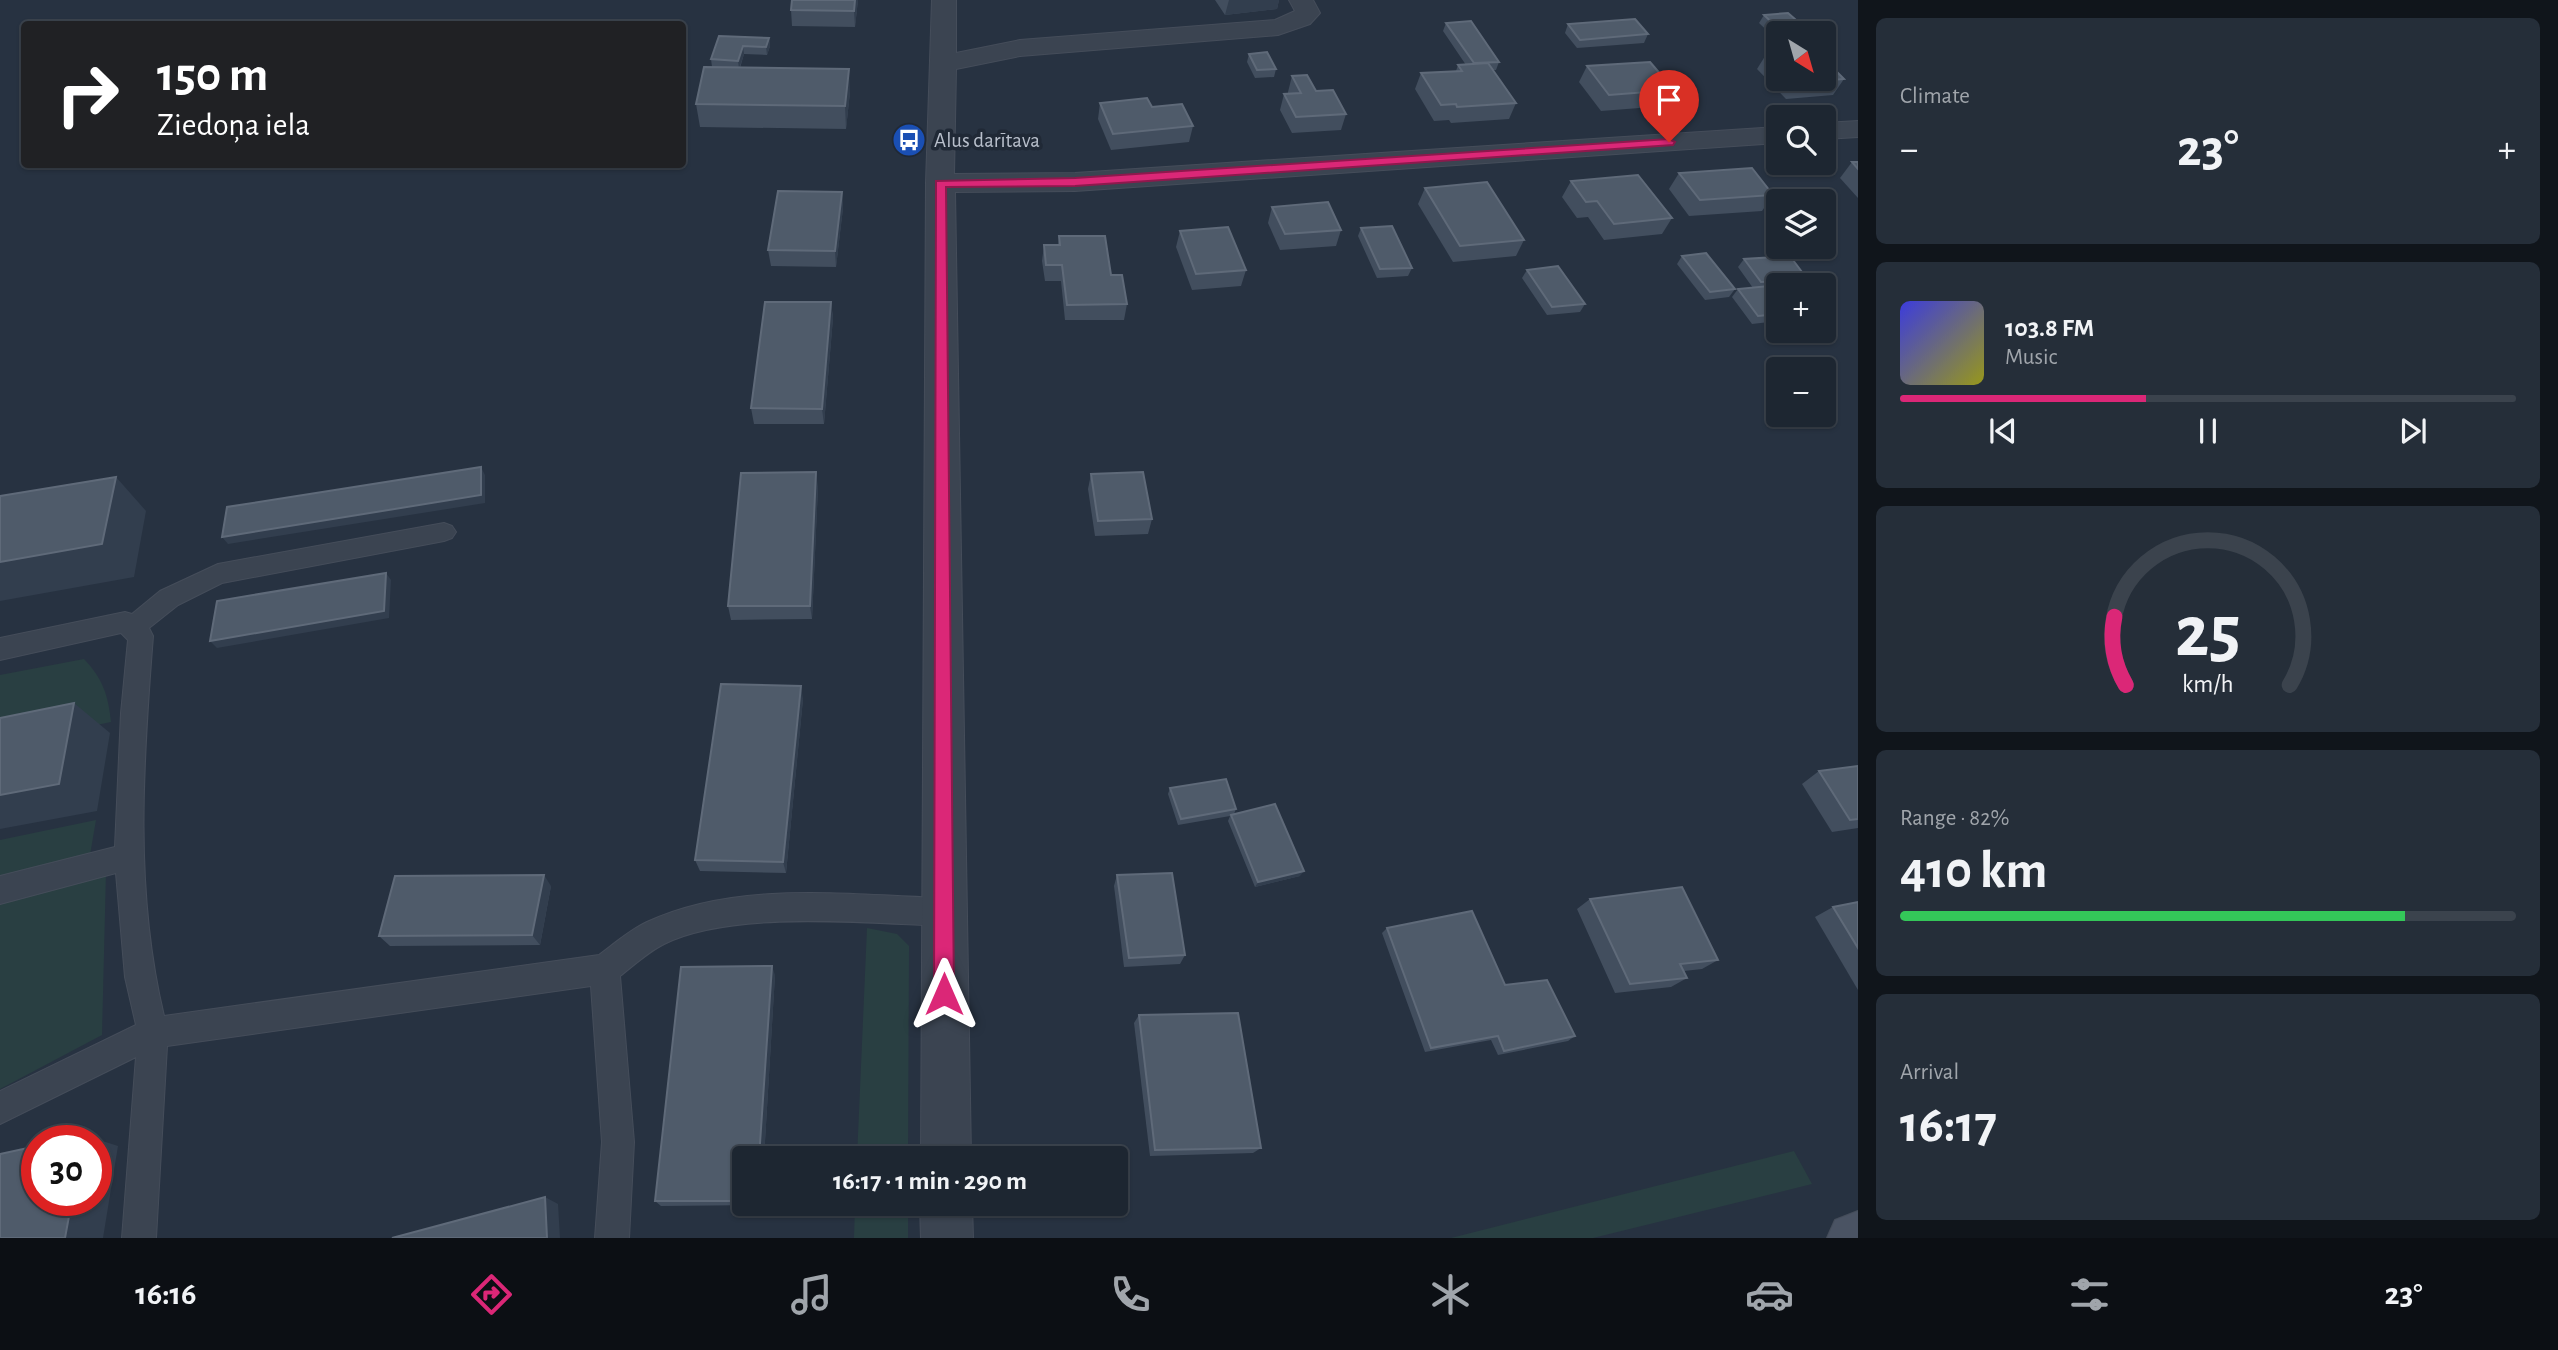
<!DOCTYPE html>
<meta charset="utf-8">
<style>
:root{--surface:#1d2631;--page:#252e39;--text:#f1f3f6;--muted:#a0a5ab;--line:#3b434d;--accent:#db2777}
body{margin:0;font-family:"Alegreya Sans",sans-serif;background:var(--page);color:var(--text);height:100vh;display:flex;flex-direction:column;font-size:26px;white-space:nowrap}
*{box-sizing:border-box;margin:0}
p{font-size:23px;color:var(--muted)}
.icon{flex:none;width:38px;height:38px;fill:none;stroke:currentColor;stroke-width:2;stroke-linecap:round;stroke-linejoin:round}
.map{position:relative;flex:1;overflow:hidden}
.details{display:flex;flex-direction:column;gap:18px;padding:18px;background:#10151b;width:700px}
.details>*{flex:none}
.banner{position:absolute;left:21px;top:21px;width:665px;height:147px;border-radius:7px;box-shadow:0 2px 5px #0004,0 0 0 2px var(--line);background:#202124;color:#fff;overflow:hidden}
.needle{width:46px;rotate:143deg}
.tools{position:absolute;left:1766px;top:21px;display:grid;gap:14px}
.tools a{display:grid;place-items:center;width:70px;height:70px;border-radius:7px;background:var(--surface);box-shadow:0 2px 5px #0004,0 0 0 2px var(--line);font-size:35px}
.speed{position:absolute;left:21px;top:1125px;display:flex;gap:14px;font-size:35px;font-weight:700;text-align:center}
.speed>*{display:grid;place-content:center;width:91px;height:91px;border-radius:50%;background:var(--surface);box-shadow:0 2px 5px #0004,0 0 0 2px var(--line);line-height:1}
.speed .limit{border:10px solid #d22;background:#fff;color:#111}
.pin{position:absolute;display:grid;place-items:center;width:60px;height:60px;color:#fff;margin:-72px -30px;border-radius:50% 50% 50% 0;rotate:-45deg;box-shadow:0 0 7px #0007}
.pin .icon{rotate:45deg}
.me{position:absolute;width:77px;margin:-38px;rotate:0deg;stroke-linejoin:round;filter:drop-shadow(0 0 5px #0008)}
.turn{display:flex;align-items:center;gap:24px;height:147px;padding:0 21px;font-size:32px}
.turn .icon{width:91px;height:91px;stroke-width:2.5}
.turn b{display:block;font-size:49px;line-height:60px}
.big{font-size:52px;font-weight:700;line-height:1.1}
.details .card{flex:1;display:flex;flex-direction:column;justify-content:center;gap:10px;min-width:0;padding:0 24px;border-radius:10px;background:var(--page)}
.details .dial{align-items:center;gap:0}
.dial svg{height:182px;overflow:visible;fill:none;stroke:var(--line);stroke-width:7;stroke-linecap:round;text-anchor:middle}
.dial text{fill:var(--text);stroke:none}
.song{display:flex;align-items:center;gap:21px}
.cover{width:84px;height:84px;border-radius:10px;background:linear-gradient(135deg,hsl(240 70% 55%),hsl(60 70% 35%))}
.played{height:7px;border-radius:4px;background:linear-gradient(90deg,var(--accent) 40%,var(--line) 40%)}
.keys{display:flex;justify-content:space-around;direction:ltr}
.heat{display:flex;justify-content:space-between;align-items:center;font-size:38px;direction:ltr}
.charge{height:10px;border-radius:5px;background:linear-gradient(90deg,#34c759 82%,var(--line) 0)}
.trip{position:absolute;left:732px;top:1146px;width:396px;height:70px;border-radius:7px;background:var(--surface);box-shadow:0 2px 5px #0004,0 0 0 2px var(--line);font-weight:700;line-height:70px;text-align:center}
.tab-bar{display:flex;height:112px;justify-content:space-around;align-items:center;background:#0c0f14;color:var(--muted)}
.tab-bar .icon{width:49px;height:49px}
.tab-bar .selected{color:var(--accent)}
.tab-bar b{font-size:32px;color:var(--text)}
main{display:flex;flex:1;min-height:0}
.map>svg:first-child{display:block}
</style>
<main>
<div class="map">
<svg width="1858" height="1238" viewBox="0 0 1858 1238">
<rect width="100%" height="100%" fill="#273241"/>
<g fill="#293f42">
<path d="M84 659C103 679 108 695 111 722L0 745V675Z"/>
<path d="M96 820 89 861 0 884V840Z"/>
<path d="M106 872 102 1035 0 1089V900Z"/>
<path d="M867 928 897 934 909 946 908 1158H857Z"/>
<path d="M1794 1151 1812 1184 1593 1238H1451Z"/>
<path d="M855 1204H908V1238H854Z"/>
</g>
<g fill="none" stroke-linecap="round" stroke-linejoin="round">
<defs>
<path id="service" d="M444 523 452 526 456 532 452 538 444 541 222 583 178 605 149 628 153 636C143 763 134 891 164 1016L599 955C615 943 630 930 647 922 737 880 847 895 943 898L953 902 957 912 953 922 943 926C867 923 732 910 664 944 648 952 634 965 620 976L634 1142 629 1238H595L602 1142 591 986 167 1046 156 1238H122L136 1057 0 1124V1091L136 1025 125 977 116 873 0 904V876L115 847 121 713 128 640 121 633 0 660V638L125 612 132 614 160 591 218 564Z"/>
<g id="minor">
<path d="M932 0H956V53L1020 40 1275 20 1295 11 1289 0H1313L1320 13 1310 24 1278 35 1020 56 956 69 954 174 1075 173 1778 127V143L1075 191 955 192 971 1158H921L926 183Z"/>
<path d="M1858 121V137L1824 139V123Z"/>
<path d="M920 1204H972L973 1238H921Z"/>
</g>
<path id="secondary" d="M1858 1211V1238H1827L1835 1220Z"/>
</defs>
<use href="#service" stroke="#454d5a" stroke-width="2"/>
<use href="#minor" stroke="#454d5a" stroke-width="2"/>
<use href="#secondary" stroke="#454d5a" stroke-width="2"/>
<use href="#service" fill="#3b4451" fill-rule="evenodd"/>
<use href="#minor" fill="#3b4451" fill-rule="evenodd"/>
<use href="#secondary" fill="#4a5363" fill-rule="evenodd"/>
</g>
<g fill="#424e5e">
<path d="M792 0H858L855 27 792 26 791 10Z"/>
<path d="M1215 0H1279L1277 9 1225 15Z"/>
<path d="M1764 15 1811 33H1778V41L1759 23Z"/>
<path d="M1446 23 1499 62 1496 70H1493L1516 103 1509 119 1451 123 1449 120 1434 121 1415 89 1421 73 1456 71 1458 65H1466L1443 31Z"/>
<path d="M1568 24 1648 34 1644 43 1577 48 1565 33Z"/>
<path d="M719 36 769 38 770 46 767 55 744 54 740 68 850 92 846 129 700 127 696 104 712 67 711 59Z"/>
<path d="M1778 52V79H1844L1833 95 1786 99 1757 69 1767 53Z"/>
<path d="M1249 54 1276 69 1274 77 1255 78 1247 62Z"/>
<path d="M1587 66 1674 90 1665 106 1601 111 1579 82Z"/>
<path d="M1292 76 1316 91 1346 114 1341 130 1292 133 1280 110 1284 94H1288V92Z"/>
<path d="M1100 103 1152 107 1193 126 1189 142 1111 150 1098 119Z"/>
<path d="M1852 162H1858V198L1840 178Z"/>
<path d="M1679 173 1773 195 1762 211 1689 216 1669 189Z"/>
<path d="M1571 181 1672 218 1662 234 1604 240 1588 217 1577 218 1562 197Z"/>
<path d="M1425 188 1524 240 1516 256 1453 262 1418 204Z"/>
<path d="M842 192 843 208 836 267 771 266 768 250Z"/>
<path d="M1272 207 1341 230 1336 246 1280 250 1268 223Z"/>
<path d="M1361 228 1412 268 1408 276 1377 278 1358 236Z"/>
<path d="M1180 231 1246 270 1241 286 1192 290 1176 247Z"/>
<path d="M1059 236 1111 275 1127 304 1124 320H1065L1061 281H1045L1042 261 1044 245H1058Z"/>
<path d="M1682 256 1735 289 1729 297 1705 300 1677 264Z"/>
<path d="M1744 259 1808 280 1803 285H1778V289H1772L1778 297V321L1752 324 1732 297 1738 289 1753 288 1738 267Z"/>
<path d="M1527 270 1585 304 1580 312 1547 315 1522 278Z"/>
<path d="M831 302 833 318 824 424H754L751 408Z"/>
<path d="M1091 474 1152 519 1148 534 1095 536 1088 489Z"/>
<path d="M818 487 812 619 731 620 728 606Z"/>
<path d="M803 699 786 873 700 871 695 860Z"/>
<path d="M1858 766V828L1832 832 1802 784 1819 771Z"/>
<path d="M1170 788 1236 809 1234 814 1300 876 1255 887 1228 821 1230 816 1178 825 1168 794Z"/>
<path d="M1117 875 1185 955 1180 964 1124 967 1114 886Z"/>
<path d="M551 886 540 945 390 946 379 936Z"/>
<path d="M1590 899 1718 960 1702 969 1684 971 1687 978 1671 987 1615 993 1577 909Z"/>
<path d="M1858 902V990L1815 917 1833 907Z"/>
<path d="M1387 928 1505 985 1575 1036 1568 1041 1498 1055 1491 1040 1425 1052 1382 933Z"/>
<path d="M775 975 764 1158H744V1204H761V1205L661 1206 655 1201Z"/>
<path d="M1139 1015 1261 1148 1253 1153 1150 1156 1134 1023Z"/>
</g>
<g fill="#323e4e">
<path d="M855 0H858L855 27 854 11Z"/>
<path d="M1229 0H1279L1277 9 1225 15Z"/>
<path d="M769 38 770 46 767 55 766 47Z"/>
<path d="M743 46 744 54 739 69 738 61Z"/>
<path d="M849 69 850 92 846 129 845 106Z"/>
<path d="M842 192 843 208 836 267 835 251Z"/>
<path d="M831 302 833 318 824 424 822 409Z"/>
<path d="M481 467 485 475V503L228 544 222 537Z"/>
<path d="M816 472 818 487 812 619 810 606Z"/>
<path d="M116 477 146 511 134 577 0 601V562Z"/>
<path d="M386 573 391 580 389 618 217 648 210 641Z"/>
<path d="M801 686 803 699 786 873 783 862Z"/>
<path d="M74 703 110 733 97 811 0 829V795Z"/>
<path d="M1304 871 1300 876 1255 887 1258 882Z"/>
<path d="M544 875 551 886 540 945 532 935Z"/>
<path d="M772 966 775 975 764 1158H759Z"/>
<path d="M84 1135 118 1146 103 1238H65L72 1200H96V1141H83Z"/>
<path d="M545 1197 558 1204 560 1238H547Z"/>
</g>
<g fill="#4f5b6a" stroke="#5f6a79" stroke-width="2">
<path d="M792 0H855L854 11 791 10Z"/>
<path d="M1788 13 1811 33H1783L1764 15Z"/>
<path d="M1635 19 1648 34 1580 40 1568 24Z"/>
<path d="M1471 21 1499 62 1474 63 1446 23Z"/>
<path d="M719 36 769 38 766 47 743 46 738 61 711 59Z"/>
<path d="M1267 52 1276 69 1257 70 1249 54Z"/>
<path d="M1778 52V64L1767 53Z"/>
<path d="M1824 59 1844 79 1796 83 1792 79H1824Z"/>
<path d="M1650 62 1674 90 1609 95 1587 66Z"/>
<path d="M1488 63 1516 103 1457 107 1456 104 1441 105 1421 73 1462 71 1458 65Z"/>
<path d="M704 67 849 69 845 106 696 104Z"/>
<path d="M1307 75 1316 91 1333 90 1346 114 1296 117 1284 94 1301 93 1292 76Z"/>
<path d="M1147 98 1152 107 1182 104 1193 126 1113 134 1100 103Z"/>
<path d="M1852 162H1858V169Z"/>
<path d="M1752 168 1773 195 1700 200 1679 173Z"/>
<path d="M1638 175 1672 218 1614 224 1597 201 1586 202 1571 181Z"/>
<path d="M1487 182 1524 240 1460 246 1425 188Z"/>
<path d="M778 191 842 192 835 251 768 250Z"/>
<path d="M1328 202 1341 230 1285 234 1272 207Z"/>
<path d="M1392 226 1412 268 1380 269 1361 228Z"/>
<path d="M1228 227 1246 270 1196 274 1180 231Z"/>
<path d="M1059 236H1105L1111 275H1122L1127 304 1067 305 1062 265H1046L1044 245H1060Z"/>
<path d="M1706 253 1735 289 1710 292 1682 256Z"/>
<path d="M1790 256 1808 280 1761 282 1744 259Z"/>
<path d="M1558 266 1585 304 1552 307 1527 270Z"/>
<path d="M1769 286 1778 297V314L1758 316 1738 289Z"/>
<path d="M765 302H831L822 409 751 408Z"/>
<path d="M481 467V495L222 537 227 507Z"/>
<path d="M816 472 810 606H728L741 473Z"/>
<path d="M1143 472 1152 519 1098 521 1091 474Z"/>
<path d="M116 477 102 544 0 562V496Z"/>
<path d="M386 573 384 611 210 641 217 601Z"/>
<path d="M721 684 801 686 783 862 695 860Z"/>
<path d="M74 703 59 784 0 795V718Z"/>
<path d="M1858 766V819L1850 820 1819 771Z"/>
<path d="M1226 779 1236 809 1181 819 1170 788Z"/>
<path d="M1275 804 1304 871 1258 882 1231 815Z"/>
<path d="M1172 873 1185 955 1129 958 1117 875Z"/>
<path d="M544 875 532 935 379 936 395 876Z"/>
<path d="M1682 887 1718 960 1680 964 1687 978 1630 984 1590 899Z"/>
<path d="M1858 902V948L1833 907Z"/>
<path d="M1472 911 1505 985 1547 980 1575 1036 1504 1051 1498 1036 1431 1048 1387 928Z"/>
<path d="M772 966 759 1158H744V1201H655L681 967Z"/>
<path d="M1238 1013 1261 1148 1155 1150 1139 1015Z"/>
<path d="M84 1135 83 1141H58Z"/>
<path d="M37 1146V1200H72L65 1238H0V1154Z"/>
<path d="M545 1197 547 1238H392Z"/>
</g>
<path fill="#db2777" stroke="#8e194d" stroke-width="2" d="M1669 139 1675 142 1673 145 1075 186 946 187 954 994 951 1001 944 1004 937 1001 934 994 936 181 1075 178Z"/>
<defs>
<symbol id="bus-disc" viewBox="-11 -11 22 22"><circle r="9.5" fill="#1a4fb4" stroke="#202936"/><path d="M-5-6H5V4H4V6H2V4H-2V6H-4V4H-5ZM-3.5-4V0h7V-4ZM-3.5 1.2v1.5H-2V1.2ZM2 1.2v1.5H3.5V1.2Z" fill="#fff"/></symbol>
</defs>
<g fill-rule="evenodd">
<use href="#bus-disc" x="890" y="121" width="38" height="38"/>
</g>
<g text-anchor="middle" dominant-baseline="central" stroke-width="7" stroke-linejoin="round" paint-order="stroke">
<g font-size="21" fill="#b8bfcb" stroke="#202936" text-anchor="start">
<text x="934" y="140">Alus darītava</text>
</g>
</g>
</svg>
<div class="tools">
<a><svg class="needle" viewBox="-14 -14 28 28"><path d="M0-13l5 13h-10z" fill="#e53935"/><path d="M0 13l5-13h-10z" fill="#a0a5ab"/></svg></a>
<a><svg class="icon" aria-label="search" viewBox="0 0 24 24"><circle cx="10" cy="10" r="6"/><path d="M15 15l6 6"/></svg></a>
<a><svg class="icon" aria-label="layers" viewBox="0 0 24 24"><path d="M12 4l9 5-9 5-9-5zM3 14l9 5 9-5"/></svg></a>
<a>+</a>
<a>−</a>
</div>
<div class="speed"><div class="limit">30</div></div>
<div class="pin" style="left:1669px;top:142px;background:#d93025"><svg class="icon" aria-label="arrive" viewBox="0 0 24 24"><path d="M6 21V4h12l-3 4 3 4H6"/></svg></div>
<svg class="me" style="left:944px;top:994px" viewBox="-20 -20 40 40"><path d="M0-17L14 15 0 8-14 15z" fill="#db2777" stroke="#fff" stroke-width="4"/></svg>
<div class="trip">16:17 · 1 min · 290 m</div>
<div class="banner">
<div class="turn"><svg class="icon" aria-label="right" viewBox="0 0 24 24"><path d="M7 20v-9h11M14 6l5 5-5 5"/></svg><div><b>150 m</b>Ziedoņa iela</div></div>
</div>
</div>
<section class="details">
<div class="card"><p>Climate</p>
<div class="heat"><a>−</a><b class="big">23°</b><a>+</a></div>
</div>
<div class="card">
<div class="song"><i class="cover"></i><div><b>103.8 FM</b><p>Music</p></div></div>
<div class="played"></div>
<div class="keys"><svg class="icon" aria-label="previous" viewBox="0 0 24 24"><path d="M18 5L8 12l10 7zM5 5v14"/></svg><svg class="icon" aria-label="pause" viewBox="0 0 24 24"><path d="M8 5v14M16 5v14"/></svg><svg class="icon" aria-label="next" viewBox="0 0 24 24"><path d="M6 5l10 7-10 7zM19 5v14"/></svg></div>
</div>
<div class="card dial"><svg viewBox="0 0 100 80">
<path d="M14 69A42 42 0 1 1 86 69"/>
<path d="M14 69A42 42 0 0 1 9 39" stroke="#db2777"/>
<text x="50" y="56" font-size="32" font-weight="700">25</text>
<text x="50" y="72" font-size="11">km/h</text>
</svg></div>
<div class="card"><p>Range · 82%</p><b class="big">410 km</b><div class="charge"></div></div>
<div class="card"><p>Arrival</p><b class="big">16:17</b></div>
</section>
</main>
<nav class="tab-bar">
<b>16:16</b>
<svg class="icon selected" aria-label="directions" viewBox="0 0 24 24"><path d="M12 3l9 9-9 9-9-9zM9 14v-3h6M13 9l2 2-2 2"/></svg>
<svg class="icon" aria-label="music" viewBox="0 0 24 24"><path d="M9 18V5l10-2v13"/><circle cx="6" cy="18" r="3"/><circle cx="16" cy="16" r="3"/></svg>
<svg class="icon" aria-label="phone" viewBox="0 0 24 24"><path d="M5 4h4l2 5-3 2q2 4 5 5l2-3 5 2v4C11 20 4 13 5 4z"/></svg>
<svg class="icon" aria-label="climate" viewBox="0 0 24 24"><path d="M12 3v18M4 7l16 10M4 17L20 7"/></svg>
<svg class="icon" aria-label="car" viewBox="0 0 24 24"><path d="M5 17H2v-5l4-1 3-4h7l3 4 3 1v5h-3M9 17h6M6 11h13"/><circle cx="7" cy="17" r="2"/><circle cx="17" cy="17" r="2"/></svg>
<svg class="icon" aria-label="filters" viewBox="0 0 24 24"><path d="M4 7h16M4 17h16"/><circle cx="9" cy="7" r="2"/><circle cx="15" cy="17" r="2"/></svg>
<b>23°</b>
</nav>
